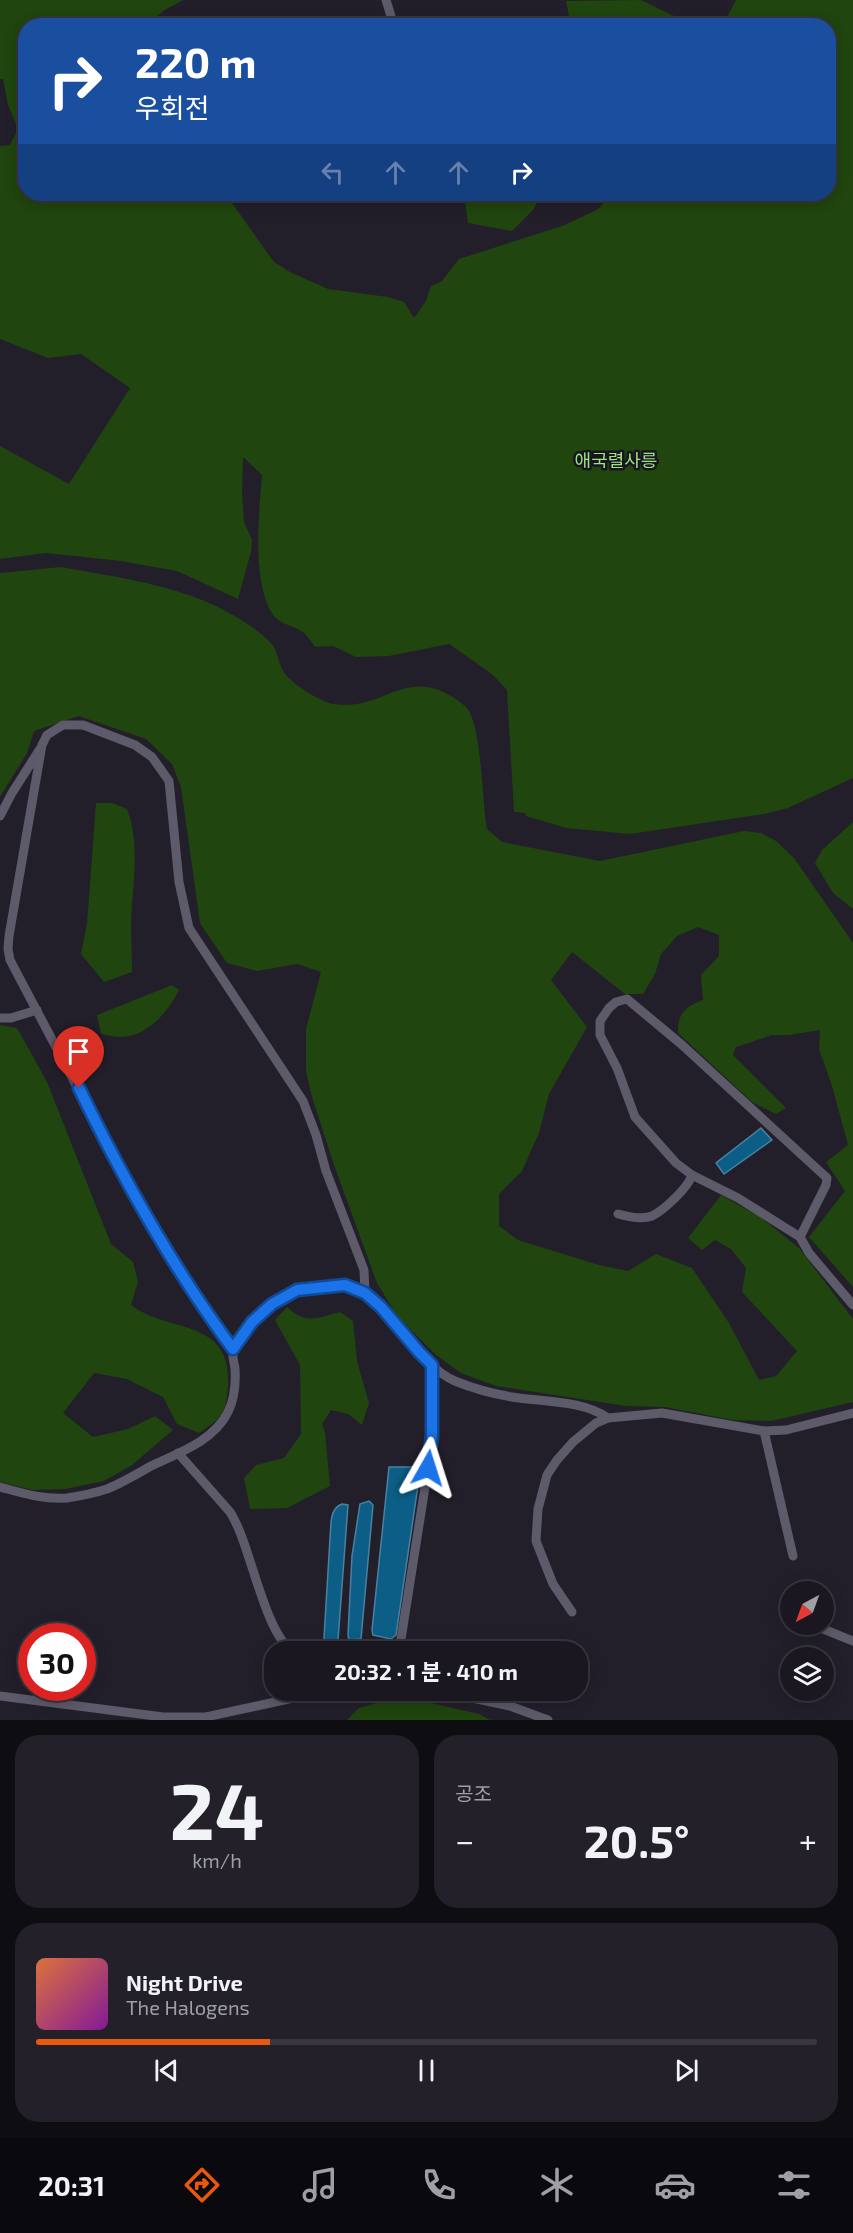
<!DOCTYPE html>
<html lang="ko">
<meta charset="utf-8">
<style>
:root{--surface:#1a1720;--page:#232029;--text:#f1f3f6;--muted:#9f9fa5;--line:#38363e;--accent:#ea580c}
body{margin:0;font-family:"Exo 2","Noto Sans KR",sans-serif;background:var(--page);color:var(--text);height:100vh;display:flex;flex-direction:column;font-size:22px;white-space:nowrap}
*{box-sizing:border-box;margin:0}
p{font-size:20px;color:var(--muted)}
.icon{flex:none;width:33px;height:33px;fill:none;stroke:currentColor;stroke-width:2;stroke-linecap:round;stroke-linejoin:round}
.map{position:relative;height:1720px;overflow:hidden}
.details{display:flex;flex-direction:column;gap:15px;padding:15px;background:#0e0d12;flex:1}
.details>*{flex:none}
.banner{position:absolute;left:18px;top:18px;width:818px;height:183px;border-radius:24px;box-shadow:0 3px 15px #0003,0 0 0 2px var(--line);background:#1a4fa0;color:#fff;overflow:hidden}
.needle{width:39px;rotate:221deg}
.tools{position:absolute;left:780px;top:1581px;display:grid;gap:12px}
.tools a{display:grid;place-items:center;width:54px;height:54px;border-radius:50%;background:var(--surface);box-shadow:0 3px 15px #0003,0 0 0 2px var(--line);font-size:30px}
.speed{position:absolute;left:18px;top:1623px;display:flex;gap:12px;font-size:30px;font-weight:700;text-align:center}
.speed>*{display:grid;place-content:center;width:78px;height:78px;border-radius:50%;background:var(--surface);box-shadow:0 3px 15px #0003,0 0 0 2px var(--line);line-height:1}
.speed .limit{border:9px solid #d22;background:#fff;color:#111}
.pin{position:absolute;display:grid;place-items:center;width:51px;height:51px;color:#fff;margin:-62px -26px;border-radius:50% 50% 50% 0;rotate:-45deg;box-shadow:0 0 6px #0007}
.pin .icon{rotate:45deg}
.me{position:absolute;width:66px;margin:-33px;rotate:6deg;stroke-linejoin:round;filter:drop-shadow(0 0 4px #0008)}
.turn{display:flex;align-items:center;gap:21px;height:126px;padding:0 18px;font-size:27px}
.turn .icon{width:78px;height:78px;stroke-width:2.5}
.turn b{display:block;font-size:42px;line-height:51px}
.lanes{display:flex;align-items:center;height:57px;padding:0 18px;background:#0003;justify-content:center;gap:30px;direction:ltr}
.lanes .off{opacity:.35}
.big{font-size:45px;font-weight:700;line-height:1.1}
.details .card{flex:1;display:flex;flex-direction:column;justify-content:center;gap:9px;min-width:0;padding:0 21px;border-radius:24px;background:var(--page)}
.details .dial{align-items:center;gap:0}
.dial b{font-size:78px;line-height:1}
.song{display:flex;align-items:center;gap:18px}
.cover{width:72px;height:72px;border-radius:9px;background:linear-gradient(135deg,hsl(20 70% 55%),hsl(290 70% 35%))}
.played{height:6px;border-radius:3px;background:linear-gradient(90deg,var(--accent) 30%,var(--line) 30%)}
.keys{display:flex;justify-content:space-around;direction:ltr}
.heat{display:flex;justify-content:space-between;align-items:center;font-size:33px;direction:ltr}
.details .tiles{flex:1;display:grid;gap:15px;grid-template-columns:1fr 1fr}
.card:last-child{grid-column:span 2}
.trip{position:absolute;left:264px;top:1641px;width:324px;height:60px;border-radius:24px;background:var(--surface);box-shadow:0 3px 15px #0003,0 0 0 2px var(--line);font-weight:700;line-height:60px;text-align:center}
.dock{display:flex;height:96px;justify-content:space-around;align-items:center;background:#0a090d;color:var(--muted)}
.dock .icon{width:42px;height:42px}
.dock .on{color:var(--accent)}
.dock b{font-size:27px;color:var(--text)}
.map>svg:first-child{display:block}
</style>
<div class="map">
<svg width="853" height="1720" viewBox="0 0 853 1720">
<rect width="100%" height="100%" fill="#221f2b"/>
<g fill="#20450e">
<path d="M0 0H183L163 11 148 25 26 26V194H228L232 203 274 262 290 272 328 289 388 297 404 302 414 318 426 301 431 286 442 281 459 259 565 225 598 209 612 194H828V26L723 25 736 0H853V778L788 808 764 814 630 834 566 828 526 816 525 813 514 812 507 690 492 674 449 644 389 656 356 657 333 646 315 647C312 643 308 636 304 633 296 626 282 625 275 617 251 589 259 511 262 475L243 457 242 493 244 522 252 540 251 552 238 599 177 571 121 561 46 553 0 559V446L69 484 130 388 81 354 48 358 0 339V146L10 145 18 129 8 105 3 79H0Z"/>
<path d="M641 0 676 17 687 25H642L633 18 592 24 570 21 566 1Z"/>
<path d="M464 194H542L533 210 512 231 468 223Z"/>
<path d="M61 567C125 579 191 586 246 623 255 629 269 639 274 647 278 655 279 665 284 672 290 683 321 702 333 704 386 713 408 659 465 706 482 720 482 804 487 829L502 842 600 861 744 831 761 833 776 841 794 858 853 943V1287L809 1237 845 1191 826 1162 848 1145 832 1086 819 1049 820 1030 789 1035H772L736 1047 733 1055 786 1108 776 1114 752 1102 678 1033C677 1014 686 1006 703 1000L701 975 719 956V935L698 927 677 936 661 954 655 974 643 994H625L572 952 551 980 587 1027 549 1094 539 1133 522 1171 499 1194V1226L518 1240 599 1265 628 1271 656 1254 692 1268 729 1323 759 1380 776 1376 797 1351 742 1292 746 1268 731 1249 715 1240 702 1250 688 1238 721 1195 760 1217 799 1248 853 1319V1402L771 1421 733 1420 665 1407 626 1406 496 1386 461 1373 436 1355 397 1316 377 1283 334 1165 312 1097 306 1071V1029L321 972 297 964 257 971 227 963 200 923 181 787 172 764 146 739 79 716 34 731 27 753 0 797V573Z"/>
<path d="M96 803H112L127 809C141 845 132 887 131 925 131 941 132 957 132 972L104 982 81 954 87 924Z"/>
<path d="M853 822V909L833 893 815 863 822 850Z"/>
<path d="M172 985 179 990C168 1012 148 1036 121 1037 115 1037 108 1035 101 1034L97 1015Z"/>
<path d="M0 1025 17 1028 47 1082 111 1244 133 1262 138 1282 131 1305C168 1334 232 1317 228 1385 226 1413 223 1417 199 1433L177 1424 163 1397 127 1379 94 1373 63 1413 93 1437 128 1429 155 1416 173 1430 132 1465 104 1481 65 1489 33 1490 0 1482Z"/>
<path d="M287 1307C306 1325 317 1318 340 1312L353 1321 357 1361 369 1403 362 1425 348 1414 331 1410 322 1424 325 1432 330 1486 287 1508 250 1509 244 1478 256 1465 284 1458 301 1434 300 1365 275 1320Z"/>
<path d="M401 1696 479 1714 490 1720H347L359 1708Z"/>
</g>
<g fill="#0c5e86" stroke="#4982a1" stroke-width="1.5">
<path d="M761 1128 772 1140 724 1174 716 1163Z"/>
<path d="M389 1467H415L420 1472 396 1635 391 1639 373 1635 372 1630Z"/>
<path d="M369 1501 373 1505 361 1639 349 1640 348 1635 352 1556 360 1504Z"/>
<path d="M342 1504 348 1505 338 1640 336 1643 325 1642 324 1638 331 1522C332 1514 334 1507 342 1504Z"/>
</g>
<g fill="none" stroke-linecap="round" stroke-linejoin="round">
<g stroke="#5d5a69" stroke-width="9">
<path d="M386 0 394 26"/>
<path d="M0 816 12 793 40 749"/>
<path d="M0 1018H11L37 1010"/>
<path d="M692 1175 738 1198 800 1237"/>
<path d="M618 1214C629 1217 642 1220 652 1216 664 1210 688 1188 692 1175L676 1163 635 1117 617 1068 600 1035V1021L609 1008 616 1002 627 999 681 1044 827 1178 826 1185 800 1237 809 1253 853 1305"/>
<path d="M233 1349 211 1319 152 1229 10 960 8 949 9 936 42 745 47 735 63 725H83L135 745 152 757 169 781 179 882 189 928 303 1101 316 1135 326 1171 364 1270 365 1293"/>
<path d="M764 1431 793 1556"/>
<path d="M178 1453 230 1512C251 1544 263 1631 293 1652"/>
<path d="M0 1487C22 1493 44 1500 67 1498 80 1496 95 1493 107 1489 122 1483 137 1474 151 1466 178 1453 214 1441 228 1412 235 1398 236 1384 235 1368 234 1363 232 1356 233 1350 234 1344 241 1336 245 1331 270 1301 303 1282 343 1285 385 1289 412 1363 455 1381 472 1388 494 1394 512 1397 543 1402 582 1400 608 1418"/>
<path d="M572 1612 553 1584 536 1541 538 1509 547 1475 557 1460 573 1442 596 1423 608 1418 662 1413 764 1431 786 1430 853 1413"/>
<path d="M811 1624 853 1641"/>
<path d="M346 1652 385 1644 400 1647"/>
<path d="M399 1652 428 1468 432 1436V1365"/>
<path d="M435 1690 510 1706 548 1720"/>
<path d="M0 1696 163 1717H206L330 1690"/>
</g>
</g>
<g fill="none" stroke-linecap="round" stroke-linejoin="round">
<defs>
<path id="route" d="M79 1088C123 1179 172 1267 233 1349L252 1322 272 1304 297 1290 345 1285 365 1293 381 1307 419 1352 432 1365V1436L428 1468"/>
</defs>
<use href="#route" stroke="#114b97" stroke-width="15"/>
<use href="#route" stroke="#1a73e8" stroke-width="10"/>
</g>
<g text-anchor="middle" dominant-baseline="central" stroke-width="5" stroke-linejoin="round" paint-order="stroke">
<g font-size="18" fill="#9ce480" stroke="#181521">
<text x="616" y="460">애국렬사릉</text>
</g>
</g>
</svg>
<div class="tools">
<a><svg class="needle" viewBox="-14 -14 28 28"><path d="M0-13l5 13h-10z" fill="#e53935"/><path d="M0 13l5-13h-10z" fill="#9f9fa5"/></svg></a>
<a><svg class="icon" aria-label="layers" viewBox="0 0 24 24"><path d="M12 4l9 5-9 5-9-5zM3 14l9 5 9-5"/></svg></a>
</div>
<div class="speed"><div class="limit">30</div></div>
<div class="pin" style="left:79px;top:1088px;background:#d93025"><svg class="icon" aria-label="arrive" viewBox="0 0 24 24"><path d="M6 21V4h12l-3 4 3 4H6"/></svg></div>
<svg class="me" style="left:428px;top:1468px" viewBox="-20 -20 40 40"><path d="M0-17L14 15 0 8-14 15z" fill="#1a73e8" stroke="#fff" stroke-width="4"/></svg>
<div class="trip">20:32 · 1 분 · 410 m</div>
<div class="banner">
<div class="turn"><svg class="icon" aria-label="right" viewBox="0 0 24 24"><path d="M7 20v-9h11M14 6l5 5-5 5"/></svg><div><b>220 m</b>우회전</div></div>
<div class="lanes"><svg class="icon off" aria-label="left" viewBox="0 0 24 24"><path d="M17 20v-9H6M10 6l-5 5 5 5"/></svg><svg class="icon off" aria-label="ahead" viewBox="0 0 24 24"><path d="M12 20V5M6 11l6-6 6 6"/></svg><svg class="icon off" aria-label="ahead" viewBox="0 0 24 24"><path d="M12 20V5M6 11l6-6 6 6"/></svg><svg class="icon" aria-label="right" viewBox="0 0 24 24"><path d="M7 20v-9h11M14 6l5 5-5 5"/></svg></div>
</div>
</div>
<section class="details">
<div class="tiles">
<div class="card dial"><b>24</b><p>km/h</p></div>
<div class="card"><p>공조</p>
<div class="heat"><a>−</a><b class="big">20.5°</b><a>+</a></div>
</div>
<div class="card">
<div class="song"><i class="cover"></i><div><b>Night Drive</b><p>The Halogens</p></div></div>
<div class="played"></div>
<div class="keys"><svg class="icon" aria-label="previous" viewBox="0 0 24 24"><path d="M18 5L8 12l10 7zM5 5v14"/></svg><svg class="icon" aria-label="pause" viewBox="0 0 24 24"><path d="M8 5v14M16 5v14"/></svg><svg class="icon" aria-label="next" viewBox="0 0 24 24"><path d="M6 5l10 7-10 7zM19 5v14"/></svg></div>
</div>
</div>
</section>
<nav class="dock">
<b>20:31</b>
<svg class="icon on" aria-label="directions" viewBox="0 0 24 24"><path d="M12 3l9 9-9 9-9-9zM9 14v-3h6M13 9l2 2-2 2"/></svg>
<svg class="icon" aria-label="music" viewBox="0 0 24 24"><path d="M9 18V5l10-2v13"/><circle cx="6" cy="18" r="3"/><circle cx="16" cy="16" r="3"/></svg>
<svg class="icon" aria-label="phone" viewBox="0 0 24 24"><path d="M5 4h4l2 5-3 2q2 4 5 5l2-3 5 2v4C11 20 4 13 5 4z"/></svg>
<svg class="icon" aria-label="climate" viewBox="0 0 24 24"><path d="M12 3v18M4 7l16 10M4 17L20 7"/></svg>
<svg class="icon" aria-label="car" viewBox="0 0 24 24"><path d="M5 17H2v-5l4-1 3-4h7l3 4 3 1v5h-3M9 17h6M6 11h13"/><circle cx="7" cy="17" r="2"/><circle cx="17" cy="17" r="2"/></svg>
<svg class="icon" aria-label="filters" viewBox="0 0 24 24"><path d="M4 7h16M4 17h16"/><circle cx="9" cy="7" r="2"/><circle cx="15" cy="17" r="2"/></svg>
</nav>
